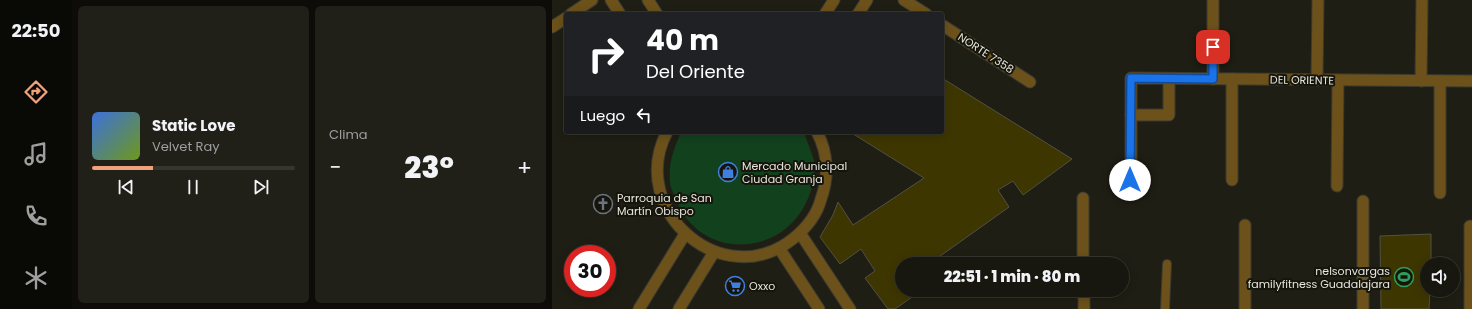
<!DOCTYPE html>
<html lang="es">
<meta charset="utf-8">
<style>
:root{--surface:#17160f;--page:#201f18;--text:#f1f3f6;--muted:#9e9f9e;--line:#36352f;--accent:#f0a27a}
body{margin:0;font-family:Poppins,sans-serif;background:var(--page);color:var(--text);height:100vh;display:flex;flex-direction:column;font-size:15px;white-space:nowrap}
*{box-sizing:border-box;margin:0}
p{font-size:13px;color:var(--muted)}
.icon{flex:none;width:22px;height:22px;fill:none;stroke:currentColor;stroke-width:2;stroke-linecap:round;stroke-linejoin:round}
.map{position:relative;flex:1;overflow:hidden}
.drawer{display:flex;flex-direction:column;gap:6px;padding:6px;background:#0d0c08;width:480px}
.drawer>*{flex:none}
.top-card{position:absolute;left:12px;top:12px;width:380px;height:122px;border-radius:4px;box-shadow:0 2px 10px #0003,0 0 0 1px var(--line);background:#202124;color:#fff;overflow:hidden}
.controls{position:absolute;left:868px;top:257px;display:grid;gap:8px}
.controls a{display:grid;place-items:center;width:40px;height:40px;border-radius:50%;background:var(--surface);box-shadow:0 2px 10px #0003,0 0 0 1px var(--line);font-size:20px}
.speed{position:absolute;left:12px;top:245px;display:flex;gap:8px;font-size:20px;font-weight:700;text-align:center}
.speed>*{display:grid;place-content:center;width:52px;height:52px;border-radius:50%;background:var(--surface);box-shadow:0 2px 10px #0003,0 0 0 1px var(--line);line-height:1}
.speed .limit{border:6px solid #d22;background:#fff;color:#111}
.pin{position:absolute;display:grid;place-items:center;width:34px;height:34px;color:#fff;margin:-17px;border-radius:8px;box-shadow:0 2px 6px #0006}
.me{position:absolute;width:44px;margin:-22px;rotate:0deg;stroke-linejoin:round;filter:drop-shadow(0 0 3px #0008)}
.turn{display:flex;align-items:center;gap:14px;height:84px;padding:0 16px;font-size:18px}
.turn .icon{width:52px;height:52px;stroke-width:2.5}
.turn b{display:block;font-size:28px;line-height:34px}
.then{display:flex;align-items:center;height:38px;padding:0 16px;background:#0003;gap:8px;font-size:15px}
.big{font-size:30px;font-weight:800;line-height:1.1}
.drawer .card{flex:1;display:flex;flex-direction:column;justify-content:center;gap:6px;min-width:0;padding:0 14px;border-radius:6px;background:var(--page)}
.song{display:flex;align-items:center;gap:12px}
.cover{width:48px;height:48px;border-radius:6px;background:linear-gradient(135deg,hsl(220 70% 55%),hsl(80 70% 35%))}
.played{height:4px;border-radius:2px;background:linear-gradient(90deg,var(--accent) 30%,var(--line) 30%)}
.keys{display:flex;justify-content:space-around;direction:ltr}
.heat{display:flex;justify-content:space-between;align-items:center;font-size:22px;direction:ltr}
.drawer .tiles{flex:1;display:grid;gap:6px;grid-template-columns:repeat(2,1fr)}
.trip{position:absolute;left:343px;top:257px;width:234px;height:40px;border-radius:20px;background:var(--surface);box-shadow:0 2px 10px #0003,0 0 0 1px var(--line);font-weight:800;line-height:40px;text-align:center}
main{display:flex;flex:1;min-height:0}
.menu{display:flex;flex-direction:column;width:72px;justify-content:space-around;align-items:center;background:#090906;color:var(--muted)}
.menu .icon{width:28px;height:28px}
.menu .active{color:var(--accent)}
.menu b{font-size:18px;color:var(--text)}
.map>svg:first-child{display:block}
</style>
<main>
<nav class="menu">
<b>22:50</b>
<svg class="icon active" aria-label="directions" viewBox="0 0 24 24"><path d="M12 3l9 9-9 9-9-9zM9 14v-3h6M13 9l2 2-2 2"/></svg>
<svg class="icon" aria-label="music" viewBox="0 0 24 24"><path d="M9 18V5l10-2v13"/><circle cx="6" cy="18" r="3"/><circle cx="16" cy="16" r="3"/></svg>
<svg class="icon" aria-label="phone" viewBox="0 0 24 24"><path d="M5 4h4l2 5-3 2q2 4 5 5l2-3 5 2v4C11 20 4 13 5 4z"/></svg>
<svg class="icon" aria-label="climate" viewBox="0 0 24 24"><path d="M12 3v18M4 7l16 10M4 17L20 7"/></svg>
</nav>
<section class="drawer">
<div class="tiles">
<div class="card">
<div class="song"><i class="cover"></i><div><b>Static Love</b><p>Velvet Ray</p></div></div>
<div class="played"></div>
<div class="keys"><svg class="icon" aria-label="previous" viewBox="0 0 24 24"><path d="M18 5L8 12l10 7zM5 5v14"/></svg><svg class="icon" aria-label="pause" viewBox="0 0 24 24"><path d="M8 5v14M16 5v14"/></svg><svg class="icon" aria-label="next" viewBox="0 0 24 24"><path d="M6 5l10 7-10 7zM19 5v14"/></svg></div>
</div>
<div class="card"><p>Clima</p>
<div class="heat"><a>−</a><b class="big">23°</b><a>+</a></div>
</div>
</div>
</section>
<div class="map">
<svg width="920" height="309" viewBox="0 0 920 309">
<rect width="100%" height="100%" fill="#1f1e14"/>
<path fill="#12411d" d="M129 132H250L253 135C256 144 260 153 262 161 264 175 260 191 254 203 227 259 146 259 124 199 122 194 118 187 118 182 116 164 122 148 129 132Z"/>
<g fill="#3e3600" stroke="#525045">
<path d="M390 78 520 159 471 195 461 181 446 190 457 207 377 264H350V290H370L343 309H336L313 278 323 271 309 249 288 264 268 237 281 215 286 202 301 225 372 178 298 132H390Z"/>
<path d="M879 234V264H875V290H878L877 309H829L828 236Z"/>
</g>
<g fill="none" stroke-linecap="round" stroke-linejoin="round">
<defs>
<path id="service" d="M613 309 615 264"/>
<g id="minor">
<path d="M59 0 68 14"/>
<path d="M96 0 105 14"/>
<path d="M352 0 374 14"/>
<path d="M19 14 40 0"/>
<path d="M273 14 282 0"/>
<path d="M306 14 315 0"/>
<path d="M390 25 478 82"/>
<path d="M0 27 14 18"/>
<path d="M661 79V0"/>
<path d="M680 79V180"/>
<path d="M765 80 766 0"/>
<path d="M869 81 870 0"/>
<path d="M888 81V193"/>
<path d="M579 115H617V79"/>
<path d="M115 132C74 211 172 295 242 238 254 228 265 215 269 199 277 177 276 153 265 132"/>
<path d="M579 180V78L920 81"/>
<path d="M785 186 786 80"/>
<path d="M531 198V264"/>
<path d="M248 233 298 309"/>
<path d="M227 248 267 309"/>
<path d="M532 290V309"/>
<path d="M87 309 133 234"/>
<path d="M127 309 162 252"/>
<path d="M693 309V225"/>
<path d="M811 309V201"/>
<path d="M918 309V226"/>
</g>
</defs>
<use href="#service" stroke="#3b3a30" stroke-width="10"/>
<use href="#minor" stroke="#3b3a30" stroke-width="13"/>
<use href="#service" stroke="#6c511b" stroke-width="8"/>
<use href="#minor" stroke="#6c511b" stroke-width="11"/>
</g>
<g fill="none" stroke-linecap="round" stroke-linejoin="round">
<defs>
<path id="route" d="M578 180 579 78 661 79V47"/>
</defs>
<use href="#route" stroke="#114b97" stroke-width="10"/>
<use href="#route" stroke="#1a73e8" stroke-width="7"/>
</g>
<defs>
<symbol id="shop-ring" viewBox="-11 -11 22 22"><circle r="9.5" fill="#16150b" stroke="#3f7fe0" stroke-width="1.5"/><path d="M-5-2.5h2.3a2.7 3.5 0 0 1 5.4 0H5L5.5 6h-11ZM-1.5-2.5h3a1.5 2.3 0 0 0-3 0Z" fill="#3f7fe0"/></symbol>
<symbol id="church-ring" viewBox="-11 -11 22 22"><circle r="9.5" fill="#16150b" stroke="#6b7280" stroke-width="1.5"/><path d="M-1.2-6h2.4v3.5h3.3v2.4h-3.3V6h-2.4V-.1h-3.3v-2.4h3.3Z" fill="#6b7280"/></symbol>
<symbol id="stadium-ring" viewBox="-11 -11 22 22"><circle r="9.5" fill="#16150b" stroke="#2e9e5b" stroke-width="1.5"/><path d="M0-5a6.5 5 0 1 0 0 10a6.5 5 0 1 0 0-10ZM-3.5-1.8h7v3.6h-7Z" fill="#2e9e5b"/></symbol>
<symbol id="supermarket-ring" viewBox="-11 -11 22 22"><circle r="9.5" fill="#16150b" stroke="#3f7fe0" stroke-width="1.5"/><path d="M-6-5.5h2.5l.6 2H6L4.5 2H-2.5L-4.4-4H-6ZM-1.5 3.2a1.3 1.3 0 1 0 .1 0ZM3 3.2a1.3 1.3 0 1 0 .1 0Z" fill="#3f7fe0"/></symbol>
</defs>
<g fill-rule="evenodd">
<use href="#shop-ring" x="165" y="161" width="22" height="22"/>
<use href="#church-ring" x="40" y="193" width="22" height="22"/>
<use href="#stadium-ring" x="841" y="266" width="22" height="22"/>
<use href="#supermarket-ring" x="172" y="275" width="22" height="22"/>
</g>
<g text-anchor="middle" dominant-baseline="central" stroke-width="4" stroke-linejoin="round" paint-order="stroke">
<g font-size="11" fill="#e6e5de" stroke="#16150b">
<text transform="translate(434 53) rotate(33)">NORTE 7358</text>
<text transform="translate(750 80) rotate(1)">DEL ORIENTE</text>
</g>
<g font-size="11" fill="#e6e5de" stroke="#16150b" text-anchor="start">
<text x="190" y="166">Mercado Municipal<tspan x="190" dy="13">Ciudad Granja</tspan></text>
<text x="65" y="198">Parroquia de San<tspan x="65" dy="13">Martín Obispo</tspan></text>
<text x="838" y="271" text-anchor="end">nelsonvargas<tspan x="838" dy="13">familyfitness Guadalajara</tspan></text>
<text x="197" y="286">Oxxo</text>
</g>
</g>
</svg>
<div class="controls">
<a><svg class="icon" aria-label="sound" viewBox="0 0 24 24"><path d="M4 9h4l5-4v14l-5-4H4zM17 9q2 3 0 6"/></svg></a>
</div>
<div class="speed"><div class="limit">30</div></div>
<div class="pin" style="left:661px;top:47px;background:#d93025"><svg class="icon" aria-label="arrive" viewBox="0 0 24 24"><path d="M6 21V4h12l-3 4 3 4H6"/></svg></div>
<svg class="me" style="left:578px;top:180px" viewBox="-20 -20 40 40"><circle r="19" fill="#fff"/><path d="M0-13L10 11 0 6-10 11z" fill="#1a73e8"/></svg>
<div class="trip">22:51 · 1 min · 80 m</div>
<div class="top-card">
<div class="turn"><svg class="icon" aria-label="right" viewBox="0 0 24 24"><path d="M7 20v-9h11M14 6l5 5-5 5"/></svg><div><b>40 m</b>Del Oriente</div></div>
<div class="then">Luego<svg class="icon" aria-label="left" viewBox="0 0 24 24"><path d="M17 20v-9H6M10 6l-5 5 5 5"/></svg></div>
</div>
</div>
</main>
